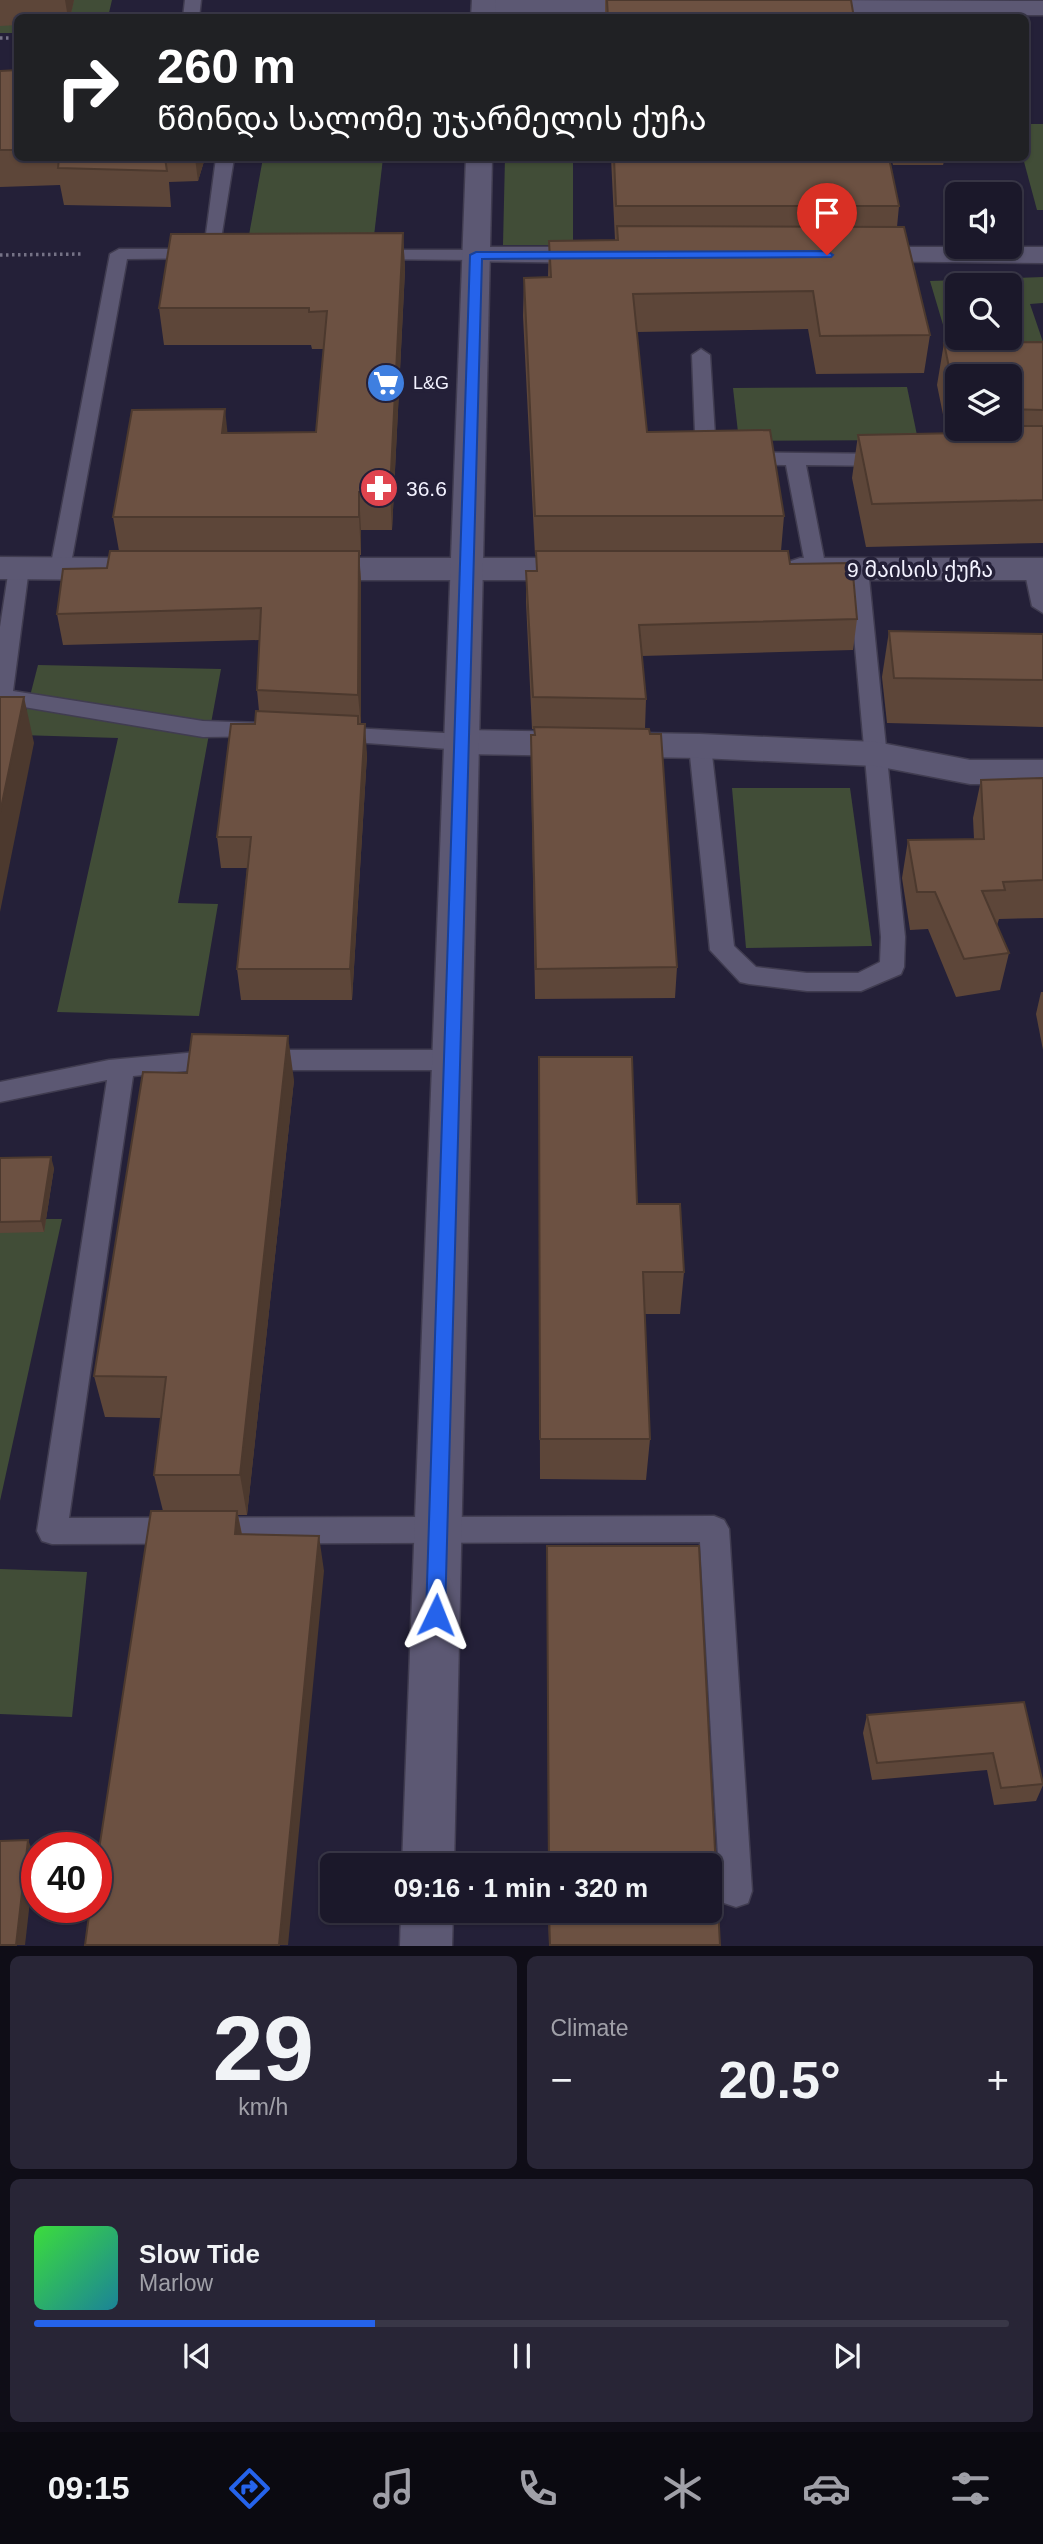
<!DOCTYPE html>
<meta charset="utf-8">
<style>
:root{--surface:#1b182a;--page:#282536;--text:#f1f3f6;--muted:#a0a0a8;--line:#393747;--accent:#2563eb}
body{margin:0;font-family:Arial,"Noto Sans Georgian",sans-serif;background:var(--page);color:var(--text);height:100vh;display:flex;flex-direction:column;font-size:26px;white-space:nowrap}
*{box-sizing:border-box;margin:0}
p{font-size:23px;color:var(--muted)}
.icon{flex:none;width:38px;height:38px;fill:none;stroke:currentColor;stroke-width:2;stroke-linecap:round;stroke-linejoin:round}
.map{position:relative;height:1946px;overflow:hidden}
.panel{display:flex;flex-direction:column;gap:10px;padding:10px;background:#0f0d17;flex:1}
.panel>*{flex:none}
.guide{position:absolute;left:14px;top:14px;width:1015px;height:147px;border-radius:10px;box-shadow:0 2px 5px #0004,0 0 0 2px var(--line);background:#202124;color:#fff;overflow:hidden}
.fabs{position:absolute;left:945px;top:182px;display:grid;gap:14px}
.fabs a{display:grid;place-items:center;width:77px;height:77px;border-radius:10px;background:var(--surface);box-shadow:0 2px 5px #0004,0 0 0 2px var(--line);font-size:35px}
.speed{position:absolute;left:21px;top:1832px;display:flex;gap:14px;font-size:35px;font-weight:700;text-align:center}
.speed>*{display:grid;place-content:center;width:91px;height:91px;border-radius:50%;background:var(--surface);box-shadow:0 2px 5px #0004,0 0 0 2px var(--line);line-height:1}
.speed .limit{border:10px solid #d22;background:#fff;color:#111}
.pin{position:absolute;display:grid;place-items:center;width:60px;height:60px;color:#fff;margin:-72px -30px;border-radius:50% 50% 50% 0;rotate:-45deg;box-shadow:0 0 7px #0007}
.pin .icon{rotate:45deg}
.me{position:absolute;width:77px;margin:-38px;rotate:2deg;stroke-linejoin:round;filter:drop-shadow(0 0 5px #0008)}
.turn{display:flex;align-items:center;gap:24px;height:147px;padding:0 28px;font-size:32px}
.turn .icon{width:91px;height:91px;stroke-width:2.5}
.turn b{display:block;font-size:49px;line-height:60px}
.big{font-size:52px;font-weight:800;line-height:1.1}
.panel .card{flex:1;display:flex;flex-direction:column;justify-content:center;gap:10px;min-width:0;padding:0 24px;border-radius:10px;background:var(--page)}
.panel .dial{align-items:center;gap:0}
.dial b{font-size:91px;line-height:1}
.song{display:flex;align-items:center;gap:21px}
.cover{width:84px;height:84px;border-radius:10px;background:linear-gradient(135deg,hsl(120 70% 55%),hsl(190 70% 35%))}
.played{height:7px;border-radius:4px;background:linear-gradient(90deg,var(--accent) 35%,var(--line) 35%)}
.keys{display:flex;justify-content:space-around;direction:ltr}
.heat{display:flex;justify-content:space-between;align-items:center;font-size:38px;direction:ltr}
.panel .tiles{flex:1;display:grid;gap:10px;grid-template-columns:1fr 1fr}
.card:last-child{grid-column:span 2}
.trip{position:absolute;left:320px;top:1853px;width:402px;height:70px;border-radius:10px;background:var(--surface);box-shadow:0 2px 5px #0004,0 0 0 2px var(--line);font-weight:800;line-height:70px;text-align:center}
.tabs{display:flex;height:112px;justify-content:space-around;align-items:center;background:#0b0a11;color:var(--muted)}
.tabs .icon{width:49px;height:49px}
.tabs .active{color:var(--accent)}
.tabs b{font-size:32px;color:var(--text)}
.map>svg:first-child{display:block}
</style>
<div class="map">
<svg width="1043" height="1946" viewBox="0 0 1043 1946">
<rect width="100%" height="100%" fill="#242038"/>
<g fill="#414d37" fill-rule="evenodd">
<path d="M0 0H112L108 17 18 18 17 33H0Z"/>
<path d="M1026 124H1043V210H1037L1023 158Z"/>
<path d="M263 158H383L374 236 249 235Z"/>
<path d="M505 158H573V245H503Z"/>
<path d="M1043 277V303L1030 304 1043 342V352L952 355 930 281ZM957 285H1010V338H957Z"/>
<path d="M907 387 918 440 739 441 733 388Z"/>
<path d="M38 665 221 669 178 903 218 904 199 1016 57 1012 118 738 20 735Z"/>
<path d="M732 788H850L872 946 746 948Z"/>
<path d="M0 1219H62L0 1501Z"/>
<path d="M0 1569 87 1572 72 1717 0 1714Z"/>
</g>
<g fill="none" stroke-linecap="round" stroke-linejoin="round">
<defs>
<g id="service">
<path d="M185 0H201L199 18H183Z"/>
<path d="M216 158H234L218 258 127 259 70 569 67 574H53L50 569 110 254 119 249H204Z"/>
<path d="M371 250H476L485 255 476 260 365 259 362 255 365 251Z"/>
<path d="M701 349 710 355 716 452 888 454 898 460 888 466 806 465 826 569 823 574H809L806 569 786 465 706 464 696 458 692 355Z"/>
<path d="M19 561 29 568 13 691 203 721 263 723 271 726 274 731 271 736 203 737 0 703V627L9 568Z"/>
<path d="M858 561 868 568 905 937 904 967 901 974 861 991H807L749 984 740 982 710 950 689 746 692 741H708L711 746 734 946 756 967 807 973H858L880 962 881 937 848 568Z"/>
<path d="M1034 562 1043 567V613L1032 606 1024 569Z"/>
<path d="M334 727 462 734 470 737 473 742 470 747 462 750 326 740 323 735 326 730Z"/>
<path d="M220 1050 229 1053 233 1060 229 1067 133 1076 69 1518 714 1516 724 1520 729 1529 752 1891 748 1903 736 1907 724 1903 720 1891 700 1542 52 1544 42 1541 37 1531 107 1080 0 1102V1082L109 1060Z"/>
<path d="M260 1050H453L462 1053 466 1060 462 1067 453 1070H260L251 1067 247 1060 251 1053Z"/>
</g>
<g id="minor">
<path d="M658 0 668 7 665 12 656 14 484 13 475 11 472 6 478 0Z"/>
<path d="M798 0 1043 1V15L800 14 791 12 788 7Z"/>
<path d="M476 247H600L610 249 614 255 610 261 600 263 466 261 462 255 466 249Z"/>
<path d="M860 247H1043V263L850 261 846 255 850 249Z"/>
<path d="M0 557 127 558 139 562 143 569 139 576 127 580 0 579Z"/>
<path d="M307 558H589L601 562 605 569 601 576 589 580H307L295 576 291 569 295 562Z"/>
<path d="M800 558H1043V580H800L788 576 784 569 788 562Z"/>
<path d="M462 730 700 734 876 742 970 760H1043V784H970L876 766 700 758 462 754 450 751 444 742 450 733Z"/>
</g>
<g id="tertiary">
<path d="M472 0H496L495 18H471Z"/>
<path d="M466 158H492L454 1866H402Z"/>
<path d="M401 1911H453L452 1946H400Z"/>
</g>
</defs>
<use href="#service" stroke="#403c50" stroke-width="3"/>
<use href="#minor" stroke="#403c50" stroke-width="3"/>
<use href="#tertiary" stroke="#403c50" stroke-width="3"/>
<g stroke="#757286" stroke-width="3.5" stroke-dasharray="2.5 3.5" stroke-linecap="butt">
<path d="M0 38H18"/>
<path d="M0 255 84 254"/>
</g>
<use href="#service" fill="#5c5873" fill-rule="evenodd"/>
<use href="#minor" fill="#5c5873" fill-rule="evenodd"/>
<use href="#tertiary" fill="#5c5873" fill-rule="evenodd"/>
</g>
<g fill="#5d4639" fill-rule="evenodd">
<path d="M0 0H74L70 18H18V25L0 26Z"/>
<path d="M605 0H851L854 18H605Z"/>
<path d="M18 70V158H205L198 181 169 182 171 207 64 205 60 185 0 187V71Z"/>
<path d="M611 158H770L899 206 897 227 930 335 924 373 816 374 808 329 637 332 647 432 784 516 781 551 790 564 857 619 853 650 642 656 646 699 645 729 677 967 675 998 535 999 531 766V735H534V729H532L526 602V571H536V555H535L523 316 524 278 548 277 549 241 615 240Z"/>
<path d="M891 158H945L943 165H893Z"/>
<path d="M403 233 405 270 392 530H361V555H359L361 582V724L367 755 352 1000H241L237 969 247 868H221L217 837 259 711 257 690 259 640 63 645 57 614 107 568 119 551 113 517 228 433 316 432 324 349H312L311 345H164L159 308Z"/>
<path d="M1043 342V543L866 547 852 478 858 435 947 434 937 385 944 343ZM957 376H1010V429H957Z"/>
<path d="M889 631 1043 634V727L887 723 882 677Z"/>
<path d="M1043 778V918L999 919 997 925 1009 953 1000 990 956 997 928 929 910 930 902 878 908 840 974 839 973 818 981 780Z"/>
<path d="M1041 992H1043V1050L1036 1014Z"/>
<path d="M539 1057 684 1272 680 1314H645L650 1439 646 1480 540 1479Z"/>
<path d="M294 1080 247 1515H238L242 1534 324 1571 163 1511 154 1475 161 1418 105 1417 94 1376Z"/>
<path d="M0 1158 54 1168 44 1232 0 1233Z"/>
<path d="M547 1546H699L720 1945H549L548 1911H710V1866H548Z"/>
<path d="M1024 1702 1043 1782V1785L1036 1801 994 1805 987 1770 872 1780 863 1733 867 1715Z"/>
</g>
<g fill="#4c392e">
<path d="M65 0H74L70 18H68Z"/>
<path d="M195 158H205L198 181Z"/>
<path d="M403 233 405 270 392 530 390 492Z"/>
<path d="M225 409 229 447 222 433Z"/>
<path d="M359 492 361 530V555L359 517Z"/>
<path d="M359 551 361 582V726L358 695Z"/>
<path d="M24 697 34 743 0 912V813Z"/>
<path d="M365 724 367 755 352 1000 350 969Z"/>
<path d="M288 1036 294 1080 247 1515 240 1475Z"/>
<path d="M51 1157 54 1168 44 1232 41 1221Z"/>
<path d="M237 1511 244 1546 235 1534Z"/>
<path d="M319 1536 324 1571 288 1945H279Z"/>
<path d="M28 1840 35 1857 25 1945H16Z"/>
</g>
<g fill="#6c5142" stroke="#4c392e" stroke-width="2">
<path d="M607 0H851L854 18H608Z"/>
<path d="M18 70V150H0V71Z"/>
<path d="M59 158H165L167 171 58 168Z"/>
<path d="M614 158H770L779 161 788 158H889L899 206H616Z"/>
<path d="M617 226 904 227 930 335 820 336 813 291 633 294 647 432 770 430 784 516H535L524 278 551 277 549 241 618 240Z"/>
<path d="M403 233 390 492H359V517H113L132 410 225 409 222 433 316 432 327 311 309 312V308H159L171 234Z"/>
<path d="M1043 342V410L1010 409V376H957V406L944 343Z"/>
<path d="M1010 426H1043V500L872 504 858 435 963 433 962 429H1010Z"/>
<path d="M110 551H359L358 695 257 690 261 608 57 614 63 569 107 568Z"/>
<path d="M536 551H788L790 564 852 563 857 619 639 625 646 699 533 697 526 571H537Z"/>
<path d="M889 631 1043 634V680L894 678Z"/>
<path d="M0 697H24L0 813Z"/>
<path d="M256 711 358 716V724H365L350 969H237L251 837H217L231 724H255Z"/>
<path d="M534 727 649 729 650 734H661L677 967 536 969 531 735H535Z"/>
<path d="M1043 778V880L1003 882 1005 890 982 891 1009 953 964 959 935 892H917L908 840 984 839 981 780Z"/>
<path d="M192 1034 288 1036 240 1475H154L166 1377 94 1376 143 1072 187 1073Z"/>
<path d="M539 1057H632L637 1204H680L684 1272H643L650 1439H540Z"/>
<path d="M51 1157 41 1221 0 1222V1158Z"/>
<path d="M151 1511H237L235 1534 319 1536 279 1945H85L90 1908H96V1869Z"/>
<path d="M547 1546H699L720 1945H550L549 1911H710V1866H549Z"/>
<path d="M1024 1702 1043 1784 1001 1788 993 1753 877 1763 867 1715Z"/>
<path d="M28 1840 16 1945H0V1841Z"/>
</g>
<path fill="#2563eb" stroke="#184099" stroke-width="2" d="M827 251 833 255 831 257 482 259 445 1615 443 1622 436 1624 429 1622 426 1615 470 255 476 252Z"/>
<defs>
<symbol id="supermarket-disc" viewBox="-11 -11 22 22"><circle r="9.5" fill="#3f7fe0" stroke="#242038"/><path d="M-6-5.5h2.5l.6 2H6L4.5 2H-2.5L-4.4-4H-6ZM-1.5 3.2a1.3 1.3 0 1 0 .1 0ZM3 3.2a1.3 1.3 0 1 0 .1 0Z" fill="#fff"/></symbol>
<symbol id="pharmacy-disc" viewBox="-11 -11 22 22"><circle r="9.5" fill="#e0444e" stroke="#242038"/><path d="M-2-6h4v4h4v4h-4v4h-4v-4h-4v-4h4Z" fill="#fff"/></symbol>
</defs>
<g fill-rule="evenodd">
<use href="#supermarket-disc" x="364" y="361" width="44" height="44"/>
<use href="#pharmacy-disc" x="357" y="466" width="44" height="44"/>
</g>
<g text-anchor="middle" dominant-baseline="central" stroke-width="7" stroke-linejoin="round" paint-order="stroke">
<g font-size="18" fill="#f3f2ff" stroke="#242038" text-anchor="start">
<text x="413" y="383">L&amp;G</text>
</g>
<g font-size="21" fill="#f3f2ff" stroke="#242038" text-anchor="start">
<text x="406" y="488">36.6</text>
</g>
<g font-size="21" fill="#f3f2ff" stroke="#242038">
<text x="920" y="569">9 მაისის ქუჩა</text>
</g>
</g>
</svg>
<div class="fabs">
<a><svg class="icon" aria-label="sound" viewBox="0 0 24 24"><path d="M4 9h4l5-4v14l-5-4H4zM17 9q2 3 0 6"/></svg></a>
<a><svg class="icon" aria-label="search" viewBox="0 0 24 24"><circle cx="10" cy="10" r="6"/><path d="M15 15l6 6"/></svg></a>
<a><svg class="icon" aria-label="layers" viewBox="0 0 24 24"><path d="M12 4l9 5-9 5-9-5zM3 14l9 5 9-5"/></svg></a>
</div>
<div class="speed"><div class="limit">40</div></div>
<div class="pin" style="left:827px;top:255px;background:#d93025"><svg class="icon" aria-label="arrive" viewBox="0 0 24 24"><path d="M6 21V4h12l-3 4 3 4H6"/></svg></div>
<svg class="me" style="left:436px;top:1615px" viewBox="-20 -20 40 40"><path d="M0-17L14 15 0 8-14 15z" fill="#2563eb" stroke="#fff" stroke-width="4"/></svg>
<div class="trip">09:16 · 1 min · 320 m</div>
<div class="guide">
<div class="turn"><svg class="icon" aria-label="right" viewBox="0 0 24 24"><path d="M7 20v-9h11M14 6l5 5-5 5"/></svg><div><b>260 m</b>წმინდა სალომე უჯარმელის ქუჩა</div></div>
</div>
</div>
<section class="panel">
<div class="tiles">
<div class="card dial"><b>29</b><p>km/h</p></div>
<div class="card"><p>Climate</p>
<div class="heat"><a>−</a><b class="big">20.5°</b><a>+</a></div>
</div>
<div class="card">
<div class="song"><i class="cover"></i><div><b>Slow Tide</b><p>Marlow</p></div></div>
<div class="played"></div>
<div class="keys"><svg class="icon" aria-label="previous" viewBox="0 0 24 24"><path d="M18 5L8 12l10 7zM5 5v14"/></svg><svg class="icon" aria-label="pause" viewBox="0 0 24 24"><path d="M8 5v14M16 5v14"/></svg><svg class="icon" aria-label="next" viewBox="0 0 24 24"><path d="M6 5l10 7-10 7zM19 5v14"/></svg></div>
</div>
</div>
</section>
<nav class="tabs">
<b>09:15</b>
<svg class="icon active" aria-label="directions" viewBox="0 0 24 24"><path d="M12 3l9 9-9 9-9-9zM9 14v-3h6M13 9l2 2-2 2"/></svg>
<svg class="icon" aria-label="music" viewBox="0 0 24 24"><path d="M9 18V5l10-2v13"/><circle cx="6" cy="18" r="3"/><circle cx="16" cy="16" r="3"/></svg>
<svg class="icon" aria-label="phone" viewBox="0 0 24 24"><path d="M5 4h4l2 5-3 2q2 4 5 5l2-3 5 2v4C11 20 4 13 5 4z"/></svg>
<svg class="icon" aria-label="climate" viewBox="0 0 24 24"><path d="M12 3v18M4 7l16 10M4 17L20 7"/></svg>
<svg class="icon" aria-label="car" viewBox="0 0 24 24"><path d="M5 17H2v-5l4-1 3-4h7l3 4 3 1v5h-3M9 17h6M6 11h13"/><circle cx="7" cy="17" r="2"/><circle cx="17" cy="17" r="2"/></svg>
<svg class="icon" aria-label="filters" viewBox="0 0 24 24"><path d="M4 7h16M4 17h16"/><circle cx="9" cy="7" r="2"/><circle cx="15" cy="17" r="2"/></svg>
</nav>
